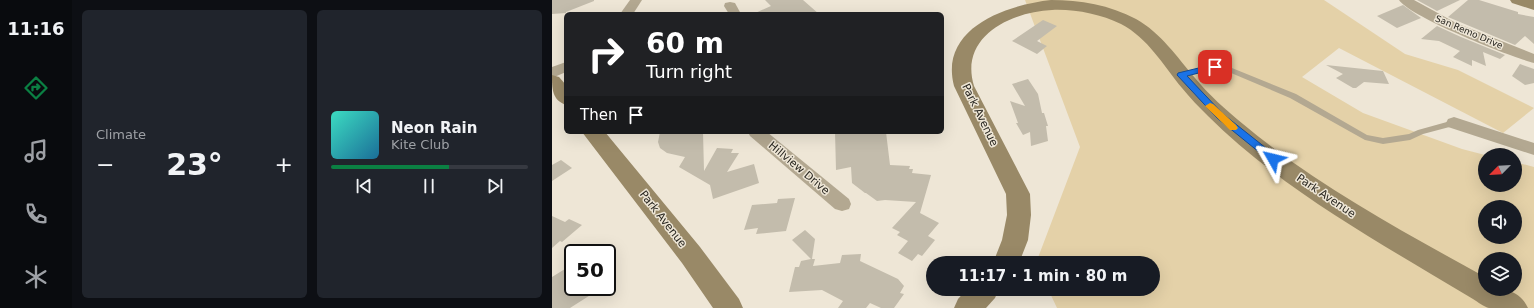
<!DOCTYPE html>
<meta charset="utf-8">
<style>
:root{--surface:#171b24;--page:#20242c;--text:#f1f3f6;--muted:#9ea1a6;--line:#363941;--accent:#0b8043}
body{margin:0;font-family:"DejaVu Sans",sans-serif;background:var(--page);color:var(--text);height:100vh;display:flex;flex-direction:column;font-size:15px;white-space:nowrap}
*{box-sizing:border-box;margin:0}
p{font-size:13px;color:var(--muted)}
.icon{flex:none;width:22px;height:22px;fill:none;stroke:currentColor;stroke-width:2;stroke-linecap:round;stroke-linejoin:round}
.map{position:relative;flex:1;overflow:hidden}
.panel{display:flex;flex-direction:column;gap:10px;padding:10px;background:#0d0f14;width:480px}
.panel>*{flex:none}
.top-card{position:absolute;left:12px;top:12px;width:380px;height:122px;border-radius:6px;box-shadow:0 4px 16px #0002;background:#202124;color:#fff;overflow:hidden}
.needle{width:26px;rotate:246deg}
.fabs{position:absolute;left:926px;top:148px;display:grid;gap:8px}
.fabs a{display:grid;place-items:center;width:44px;height:44px;border-radius:50%;background:var(--surface);box-shadow:0 4px 16px #0002;font-size:20px}
.speed{position:absolute;left:12px;top:244px;display:flex;gap:8px;font-size:20px;font-weight:700;text-align:center}
.speed>*{display:grid;place-content:center;width:52px;height:52px;border-radius:50%;background:var(--surface);box-shadow:0 4px 16px #0002;line-height:1}
.speed .limit{border:2px solid #111;border-radius:6px;background:#fff;color:#111}
.pin{position:absolute;display:grid;place-items:center;width:34px;height:34px;color:#fff;margin:-17px;border-radius:8px;box-shadow:0 2px 6px #0006}
.me{position:absolute;width:44px;margin:-22px;rotate:307deg;stroke-linejoin:round;filter:drop-shadow(0 0 3px #0008)}
.turn{display:flex;align-items:center;gap:14px;height:84px;padding:0 16px;font-size:18px}
.turn .icon{width:52px;height:52px;stroke-width:2.5}
.turn b{display:block;font-size:28px;line-height:34px}
.then{display:flex;align-items:center;height:38px;padding:0 16px;background:#0003;gap:8px;font-size:15px}
.big{font-size:30px;font-weight:700;line-height:1.1}
.panel .widget{flex:1;display:flex;flex-direction:column;justify-content:center;gap:6px;min-width:0;padding:0 14px;border-radius:6px;background:var(--page)}
.song{display:flex;align-items:center;gap:12px}
.cover{width:48px;height:48px;border-radius:6px;background:linear-gradient(135deg,hsl(170 70% 55%),hsl(200 70% 35%))}
.played{height:4px;border-radius:2px;background:linear-gradient(90deg,var(--accent) 60%,var(--line) 60%)}
.keys{display:flex;justify-content:space-around;direction:ltr}
.heat{display:flex;justify-content:space-between;align-items:center;font-size:22px;direction:ltr}
.panel .tiles{flex:1;display:grid;gap:10px;grid-template-columns:repeat(2,1fr)}
.trip{position:absolute;left:374px;top:256px;width:234px;height:40px;border-radius:20px;background:var(--surface);box-shadow:0 4px 16px #0002;font-weight:700;line-height:40px;text-align:center}
main{display:flex;flex:1;min-height:0}
.tabs{display:flex;flex-direction:column;width:72px;justify-content:space-around;align-items:center;background:#090b0e;color:var(--muted)}
.tabs .icon{width:28px;height:28px}
.tabs .current{color:var(--accent)}
.tabs b{font-size:18px;color:var(--text)}
.map>svg:first-child{display:block}
</style>
<main>
<nav class="tabs">
<b>11:16</b>
<svg class="icon current" aria-label="directions" viewBox="0 0 24 24"><path d="M12 3l9 9-9 9-9-9zM9 14v-3h6M13 9l2 2-2 2"/></svg>
<svg class="icon" aria-label="music" viewBox="0 0 24 24"><path d="M9 18V5l10-2v13"/><circle cx="6" cy="18" r="3"/><circle cx="16" cy="16" r="3"/></svg>
<svg class="icon" aria-label="phone" viewBox="0 0 24 24"><path d="M5 4h4l2 5-3 2q2 4 5 5l2-3 5 2v4C11 20 4 13 5 4z"/></svg>
<svg class="icon" aria-label="climate" viewBox="0 0 24 24"><path d="M12 3v18M4 7l16 10M4 17L20 7"/></svg>
</nav>
<section class="panel">
<div class="tiles">
<div class="widget"><p>Climate</p>
<div class="heat"><a>−</a><b class="big">23°</b><a>+</a></div>
</div>
<div class="widget">
<div class="song"><i class="cover"></i><div><b>Neon Rain</b><p>Kite Club</p></div></div>
<div class="played"></div>
<div class="keys"><svg class="icon" aria-label="previous" viewBox="0 0 24 24"><path d="M18 5L8 12l10 7zM5 5v14"/></svg><svg class="icon" aria-label="pause" viewBox="0 0 24 24"><path d="M8 5v14M16 5v14"/></svg><svg class="icon" aria-label="next" viewBox="0 0 24 24"><path d="M6 5l10 7-10 7zM19 5v14"/></svg></div>
</div>
</div>
</section>
<div class="map">
<svg width="982" height="308" viewBox="0 0 982 308">
<rect width="100%" height="100%" fill="#eee6d6"/>
<path fill="#e4d1a8" fill-rule="evenodd" d="M473 0H772L853 54 906 70 982 108 951 133 787 48 750 77 811 113 910 149 933 155V185H963V162L982 167V308H505L496 289H601V263H484L528 147ZM933 207H963V237H933ZM933 259H963V289H933Z"/>
<g fill="#c3bcac">
<path d="M0 0H42V1L14 12V13L0 14Z"/>
<path d="M213 0H251L267 14H201L219 6Z"/>
<path d="M865 0H908L885 11Z"/>
<path d="M916 0H927L966 12V14L982 17V44L973 36 963 45 896 17Z"/>
<path d="M851 5 869 18 845 28 825 16Z"/>
<path d="M491 20 505 26 485 41 495 46 485 54 460 41Z"/>
<path d="M885 26 909 37 953 55 948 59 931 52 934 66 920 60V66L901 57 908 51 887 41 869 39Z"/>
<path d="M968 64 982 69V83L973 85 960 76Z"/>
<path d="M774 65 831 71 837 84 812 82 804 88H801L784 78 791 74Z"/>
<path d="M476 79 486 94 490 113H492L496 126H494L496 141 479 146 478 132 471 135 464 123H466L458 101 473 106 460 84Z"/>
<path d="M108 132H151L152 171 165 148 181 149 179 153H187L175 172 202 164 207 183 161 199 158 185 127 167 133 157 115 153 108 148 106 142Z"/>
<path d="M283 132H334L338 165 358 166 357 169H361L360 173 379 175 368 213 387 223 376 236 383 240 370 256 366 254 360 261 346 253 356 241 345 235 348 232 340 228 364 202 333 200 325 201 314 193H313L300 183 299 167 284 170Z"/>
<path d="M9 160 20 168 0 181V165Z"/>
<path d="M243 198 234 231 204 234 206 228 192 230 200 205 225 203 226 199Z"/>
<path d="M0 216 13 222 17 219 30 225 10 242 8 241 0 248Z"/>
<path d="M253 230 263 239 260 259H263L261 266 288 263 290 255 309 254 308 261 346 279 352 286 348 293 352 294 342 308H329L318 303 314 308H286L291 301 270 290 237 292 243 267H247L249 261 259 259 240 240Z"/>
<path d="M21 264V287H51L18 308H0V277Z"/>
</g>
<g fill="none" stroke-linecap="round" stroke-linejoin="round">
<path fill="#b3a891" fill-rule="evenodd" d="M663 65 675 66 744 94 815 135 831 138 857 134 866 130 902 120 906 123 905 125 871 134 858 140 831 144 813 140 738 98 672 70 663 69 629 77 626 75 627 73Z"/>
<g fill="#b3a891" fill-rule="evenodd">
<path d="M78 0H90L81 14H68Z"/>
<path d="M847 0H862L904 23 982 54V63C959 57 858 17 847 0Z"/>
<path d="M178 2 183 3 189 14H177L172 6 173 3Z"/>
<path d="M14 62V72L0 78V67Z"/>
<path d="M902 117 982 143V155L896 127 894 123 896 119Z"/>
<path d="M196 132H215L297 199 299 204 297 209 290 211 283 209 198 136Z"/>
</g>
<g fill="#998967" fill-rule="evenodd">
<path d="M499 0C528 0 558 5 584 19 609 33 625 57 643 78 657 95 674 110 691 124 764 185 850 231 933 277V289C952 289 967 289 976 308 966 308 946 308 937 308 932 307 926 302 921 299 907 291 893 282 879 274 802 228 719 179 656 116 647 107 638 98 630 88 611 65 596 38 569 24 548 14 523 9 500 10 458 12 407 37 422 86L478 194 479 215 476 240 467 263H441L450 240 455 215 454 194 402 86C387 28 454 5 499 0Z"/>
<path d="M958 0H982V10L960 3Z"/>
<path d="M0 75 7 77 14 85V105C0 100 0 89 0 75Z"/>
<path d="M30 132H53L148 247 187 299 191 308H161L130 263Z"/>
<path d="M415 289H447L443 298 434 308H402L406 299Z"/>
</g>
</g>
<path fill="#1a73e8" stroke="#114b97" d="M663 64 667 67 666 68 635 76 671 114 724 156 726 159 724 161H718L665 118 625 75 626 73Z"/>
<path fill="#f59e0b" d="M658 103 661 104 684 125 686 128 684 130H678L655 108 653 106Z"/>
<g text-anchor="middle" dominant-baseline="central" stroke-width="3" stroke-linejoin="round" paint-order="stroke">
<g font-size="9" fill="#282620" stroke="#eee6d6">
<text transform="translate(917 32) rotate(23)">San Remo Drive</text>
</g>
<g font-size="11" fill="#282620" stroke="#eee6d6">
<text transform="translate(428 115) rotate(64)">Park Avenue</text>
<text transform="translate(247 168) rotate(40)">Hillview Drive</text>
<text transform="translate(774 196) rotate(34)">Park Avenue</text>
<text transform="translate(111 219) rotate(52)">Park Avenue</text>
</g>
</g>
</svg>
<div class="fabs">
<a><svg class="needle" viewBox="-14 -14 28 28"><path d="M0-13l5 13h-10z" fill="#e53935"/><path d="M0 13l5-13h-10z" fill="#9ea1a6"/></svg></a>
<a><svg class="icon" aria-label="sound" viewBox="0 0 24 24"><path d="M4 9h4l5-4v14l-5-4H4zM17 9q2 3 0 6"/></svg></a>
<a><svg class="icon" aria-label="layers" viewBox="0 0 24 24"><path d="M12 4l9 5-9 5-9-5zM3 14l9 5 9-5"/></svg></a>
</div>
<div class="speed"><div class="limit">50</div></div>
<div class="pin" style="left:663px;top:67px;background:#d93025"><svg class="icon" aria-label="arrive" viewBox="0 0 24 24"><path d="M6 21V4h12l-3 4 3 4H6"/></svg></div>
<svg class="me" style="left:721px;top:159px" viewBox="-20 -20 40 40"><path d="M0-17L14 15 0 8-14 15z" fill="#1a73e8" stroke="#fff" stroke-width="4"/></svg>
<div class="trip">11:17 · 1 min · 80 m</div>
<div class="top-card">
<div class="turn"><svg class="icon" aria-label="right" viewBox="0 0 24 24"><path d="M7 20v-9h11M14 6l5 5-5 5"/></svg><div><b>60 m</b>Turn right</div></div>
<div class="then">Then<svg class="icon" aria-label="arrive" viewBox="0 0 24 24"><path d="M6 21V4h12l-3 4 3 4H6"/></svg></div>
</div>
</div>
</main>
